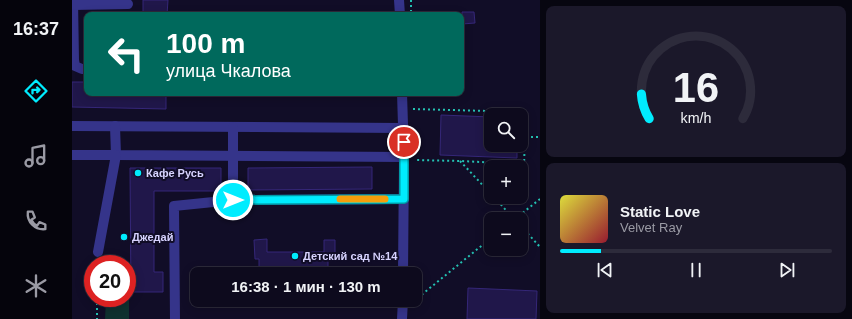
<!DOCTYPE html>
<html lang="ru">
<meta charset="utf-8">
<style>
:root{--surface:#0d0a1d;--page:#1b182a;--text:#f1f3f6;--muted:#9a9aa4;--line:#2d2b3b;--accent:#00ecfe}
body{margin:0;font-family:Helvetica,sans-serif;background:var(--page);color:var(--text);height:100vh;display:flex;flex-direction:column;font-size:15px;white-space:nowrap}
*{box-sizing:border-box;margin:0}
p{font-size:13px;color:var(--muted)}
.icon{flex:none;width:22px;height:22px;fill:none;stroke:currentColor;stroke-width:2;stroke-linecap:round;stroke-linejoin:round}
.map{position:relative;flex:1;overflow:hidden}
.sheet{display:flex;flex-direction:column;gap:6px;padding:6px;background:#070610;width:312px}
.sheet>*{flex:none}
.guide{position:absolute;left:12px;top:12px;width:380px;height:84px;border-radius:8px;box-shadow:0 2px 10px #0003,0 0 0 1px var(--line);background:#00695c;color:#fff;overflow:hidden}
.buttons{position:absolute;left:412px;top:108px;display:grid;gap:8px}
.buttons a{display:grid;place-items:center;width:44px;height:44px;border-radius:8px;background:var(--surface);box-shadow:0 2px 10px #0003,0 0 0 1px var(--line);font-size:20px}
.speed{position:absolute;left:12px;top:255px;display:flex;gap:8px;font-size:20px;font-weight:700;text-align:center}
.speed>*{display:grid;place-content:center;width:52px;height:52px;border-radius:50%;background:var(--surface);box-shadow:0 2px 10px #0003,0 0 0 1px var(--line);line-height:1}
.speed .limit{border:6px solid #d22;background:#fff;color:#111}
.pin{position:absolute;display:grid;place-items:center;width:34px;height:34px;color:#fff;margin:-17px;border:2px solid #fff;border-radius:50%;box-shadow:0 1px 4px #0007}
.me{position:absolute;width:44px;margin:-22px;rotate:90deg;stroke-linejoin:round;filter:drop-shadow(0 0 3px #0008)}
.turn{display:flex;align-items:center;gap:14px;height:84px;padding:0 16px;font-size:18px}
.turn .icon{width:52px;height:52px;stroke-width:2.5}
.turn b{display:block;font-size:28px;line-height:34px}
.sheet .card{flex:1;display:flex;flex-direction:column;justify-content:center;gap:6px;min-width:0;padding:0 14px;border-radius:8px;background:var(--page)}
.sheet .dial{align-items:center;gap:0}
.dial svg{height:104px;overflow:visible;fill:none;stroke:var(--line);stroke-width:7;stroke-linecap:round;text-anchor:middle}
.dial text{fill:var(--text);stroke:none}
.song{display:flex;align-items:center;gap:12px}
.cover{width:48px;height:48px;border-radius:6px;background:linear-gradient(135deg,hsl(60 70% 55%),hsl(350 70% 35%))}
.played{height:4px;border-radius:2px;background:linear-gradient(90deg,var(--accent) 15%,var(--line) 15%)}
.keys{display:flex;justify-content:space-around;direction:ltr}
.trip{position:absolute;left:118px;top:267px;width:232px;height:40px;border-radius:8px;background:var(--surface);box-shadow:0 2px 10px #0003,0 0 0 1px var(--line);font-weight:800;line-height:40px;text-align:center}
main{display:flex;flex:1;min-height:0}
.tab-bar{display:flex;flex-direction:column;width:72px;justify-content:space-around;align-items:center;background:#05040c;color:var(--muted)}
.tab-bar .icon{width:28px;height:28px}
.tab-bar .current{color:var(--accent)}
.tab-bar b{font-size:18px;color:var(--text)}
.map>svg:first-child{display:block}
</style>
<main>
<nav class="tab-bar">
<b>16:37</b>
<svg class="icon current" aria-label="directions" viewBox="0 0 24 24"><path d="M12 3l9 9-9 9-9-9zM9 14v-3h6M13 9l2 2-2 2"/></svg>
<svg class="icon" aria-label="music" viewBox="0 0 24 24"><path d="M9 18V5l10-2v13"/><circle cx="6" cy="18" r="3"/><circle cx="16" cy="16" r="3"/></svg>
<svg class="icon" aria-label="phone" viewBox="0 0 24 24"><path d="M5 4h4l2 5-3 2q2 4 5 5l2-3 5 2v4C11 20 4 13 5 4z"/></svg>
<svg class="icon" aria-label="climate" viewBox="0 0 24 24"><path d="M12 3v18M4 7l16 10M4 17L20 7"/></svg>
</nav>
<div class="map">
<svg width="468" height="319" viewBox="0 0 468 319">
<rect width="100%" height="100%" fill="#110d27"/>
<path fill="#0f312f" d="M55 271H57V319H33L34 298H55Z"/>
<g fill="#20174a" stroke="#352778">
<path d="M71 0H96L95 15H71Z"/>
<path d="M390 12H402L403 23 390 24Z"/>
<path d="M0 82H15V93H94V109L0 107Z"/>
<path d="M369 115 419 117V145H445V158L368 155Z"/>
<path d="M300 167V189L176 190V168Z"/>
<path d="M58 168H149V191H82V272H91V292H59Z"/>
<path d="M195 239V252H252V240H263V261H256V273H187V259H183L182 240Z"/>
<path d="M396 288 465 291 464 319H395Z"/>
</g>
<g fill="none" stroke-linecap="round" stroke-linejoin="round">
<g stroke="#24c2b3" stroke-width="2" stroke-dasharray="2 3" stroke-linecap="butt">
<path d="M339 0V11"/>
<path d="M341 109 454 112 452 164 388 161 343 160"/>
<path d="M454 137H468"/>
<path d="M388 161 419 194"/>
<path d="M422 197 442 219"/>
<path d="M443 219 468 199"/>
<path d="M449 226 468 247"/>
<path d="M25 298V319"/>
<path d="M342 301 419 238"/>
</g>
<g stroke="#35348a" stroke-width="10">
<path d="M1 0 2 60 3 66 10 69H15"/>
<path d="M327 0 328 15"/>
<path d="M0 5 56 4"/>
<path d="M330 93 332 157 331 274"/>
<path d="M0 126 331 128"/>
<path d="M43 126 44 155 332 157"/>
<path d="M0 155H44L26 252"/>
<path d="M161 200 332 199"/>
<path d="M103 319 102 206 161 200V127"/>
<path d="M330 319 331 300"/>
</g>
</g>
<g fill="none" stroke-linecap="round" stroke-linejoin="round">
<defs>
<path id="route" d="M161 200 332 199V142"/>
</defs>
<use href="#route" stroke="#0099a5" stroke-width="10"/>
<use href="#route" stroke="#00ecfe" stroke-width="7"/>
<path stroke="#f59e0b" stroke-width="7" d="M268 199H313"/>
</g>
<g fill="#00ecfe" stroke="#110d27" stroke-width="1.5">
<circle cx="66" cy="173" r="4"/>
<circle cx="52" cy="237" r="4"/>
<circle cx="223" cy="256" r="4"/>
</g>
<g text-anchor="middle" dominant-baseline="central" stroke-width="4" stroke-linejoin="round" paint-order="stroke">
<g font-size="11" font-weight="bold" fill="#d7d3ff" stroke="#110d27" text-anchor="start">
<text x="74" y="173">Кафе Русь</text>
<text x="60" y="237">Джедай</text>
<text x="231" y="256">Детский сад №14</text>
</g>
</g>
</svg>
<div class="buttons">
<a><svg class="icon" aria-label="search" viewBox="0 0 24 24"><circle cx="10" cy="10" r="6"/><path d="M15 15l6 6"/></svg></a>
<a>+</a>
<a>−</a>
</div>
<div class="speed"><div class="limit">20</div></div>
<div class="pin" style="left:332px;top:142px;background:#d93025"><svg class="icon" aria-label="arrive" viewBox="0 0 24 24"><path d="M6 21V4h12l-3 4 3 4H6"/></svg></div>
<svg class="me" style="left:161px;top:200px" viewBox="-20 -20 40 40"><circle r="17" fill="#00ecfe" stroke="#fff" stroke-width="3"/><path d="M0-11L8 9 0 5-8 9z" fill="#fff"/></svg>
<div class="trip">16:38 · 1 мин · 130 m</div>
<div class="guide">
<div class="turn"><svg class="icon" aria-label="left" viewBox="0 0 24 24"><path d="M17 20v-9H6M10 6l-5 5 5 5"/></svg><div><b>100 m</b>улица Чкалова</div></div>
</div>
</div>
<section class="sheet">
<div class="card dial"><svg viewBox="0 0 100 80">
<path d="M14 69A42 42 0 1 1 86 69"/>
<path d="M14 69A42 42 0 0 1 8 50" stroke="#00ecfe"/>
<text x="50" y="56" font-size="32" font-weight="700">16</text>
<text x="50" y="72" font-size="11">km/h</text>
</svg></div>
<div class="card">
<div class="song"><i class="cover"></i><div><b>Static Love</b><p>Velvet Ray</p></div></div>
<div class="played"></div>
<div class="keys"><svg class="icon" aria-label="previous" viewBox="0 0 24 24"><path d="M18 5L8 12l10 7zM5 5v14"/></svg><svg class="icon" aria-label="pause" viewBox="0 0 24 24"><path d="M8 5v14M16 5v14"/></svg><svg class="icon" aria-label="next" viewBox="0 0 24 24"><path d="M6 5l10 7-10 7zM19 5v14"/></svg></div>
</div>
</section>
</main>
